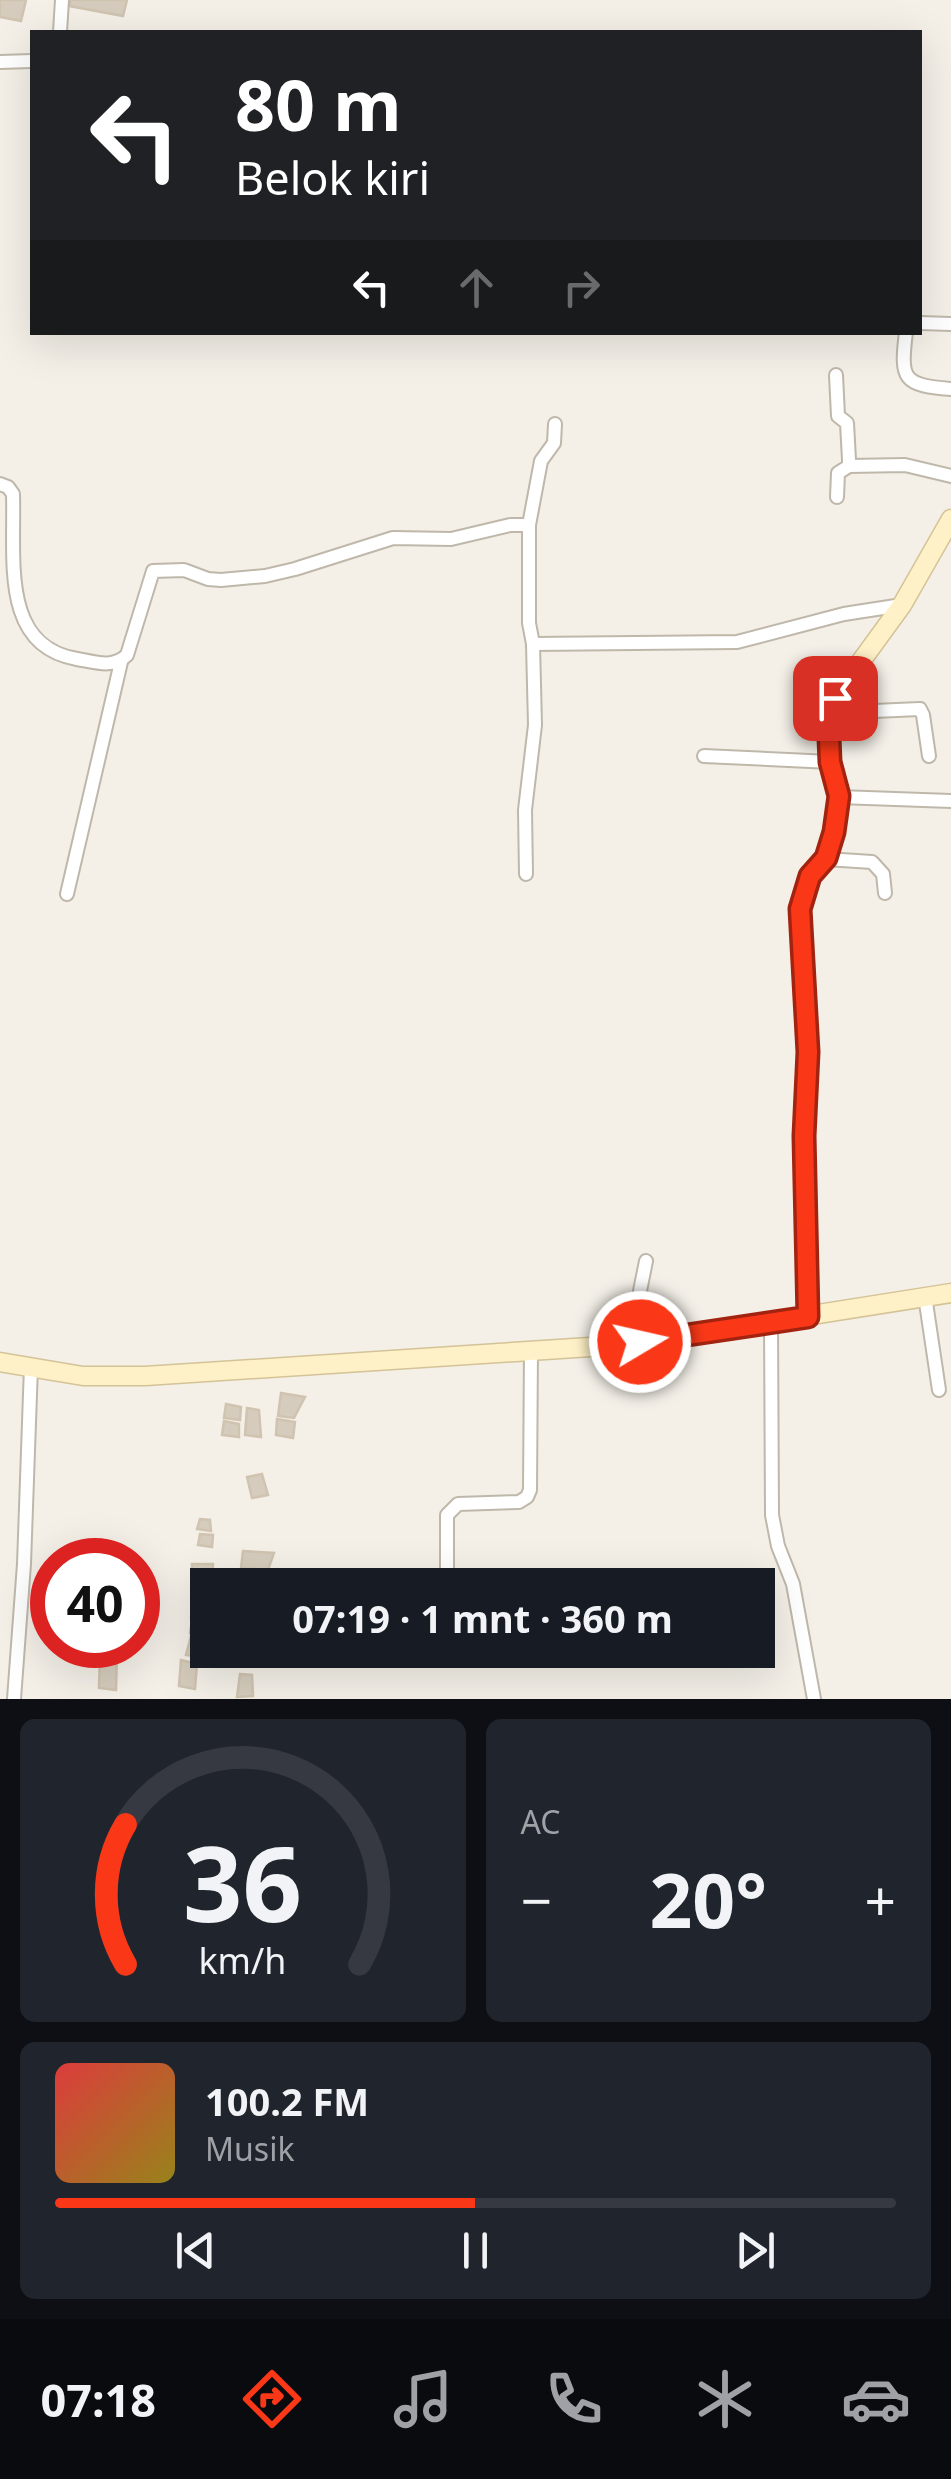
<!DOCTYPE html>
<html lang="id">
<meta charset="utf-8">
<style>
:root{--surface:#171b24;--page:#20242c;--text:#f1f3f6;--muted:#9ea1a6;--line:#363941;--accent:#fa3818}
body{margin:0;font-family:"Noto Sans",sans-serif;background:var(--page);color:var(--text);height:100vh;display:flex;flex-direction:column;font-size:38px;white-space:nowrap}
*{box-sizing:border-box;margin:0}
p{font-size:32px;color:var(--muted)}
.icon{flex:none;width:55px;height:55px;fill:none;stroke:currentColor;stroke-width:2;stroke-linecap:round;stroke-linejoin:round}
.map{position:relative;height:1699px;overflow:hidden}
.drawer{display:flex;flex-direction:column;gap:20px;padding:20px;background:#0d0f14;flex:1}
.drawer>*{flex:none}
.hud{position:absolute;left:30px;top:30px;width:892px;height:305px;border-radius:0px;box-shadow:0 10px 40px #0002;background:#202124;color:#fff;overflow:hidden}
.speed{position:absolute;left:30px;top:1538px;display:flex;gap:20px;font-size:50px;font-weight:700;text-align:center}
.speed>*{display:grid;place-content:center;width:130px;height:130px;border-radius:50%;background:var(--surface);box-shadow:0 10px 40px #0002;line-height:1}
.speed .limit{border:15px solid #d22;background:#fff;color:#111}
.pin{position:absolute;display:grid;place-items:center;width:85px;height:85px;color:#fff;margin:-42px;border-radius:20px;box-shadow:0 5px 15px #0006}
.me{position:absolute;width:110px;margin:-55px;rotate:81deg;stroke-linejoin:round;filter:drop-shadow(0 0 8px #0008)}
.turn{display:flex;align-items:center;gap:35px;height:210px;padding:0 40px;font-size:45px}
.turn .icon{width:130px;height:130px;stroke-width:2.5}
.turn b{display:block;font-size:70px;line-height:85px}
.lanes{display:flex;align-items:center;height:95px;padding:0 40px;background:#0003;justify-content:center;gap:50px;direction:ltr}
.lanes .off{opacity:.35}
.big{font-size:75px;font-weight:700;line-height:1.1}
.drawer .widget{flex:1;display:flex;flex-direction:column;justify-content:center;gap:15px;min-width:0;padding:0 35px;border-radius:15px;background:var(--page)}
.drawer .dial{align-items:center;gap:0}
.dial svg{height:260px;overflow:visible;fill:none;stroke:var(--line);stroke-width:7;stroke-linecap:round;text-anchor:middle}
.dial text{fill:var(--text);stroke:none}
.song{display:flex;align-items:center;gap:30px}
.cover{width:120px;height:120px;border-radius:15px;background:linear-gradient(135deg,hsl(0 70% 55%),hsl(50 70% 35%))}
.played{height:10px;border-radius:5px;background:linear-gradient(90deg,var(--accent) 50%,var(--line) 50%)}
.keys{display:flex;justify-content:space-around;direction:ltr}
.heat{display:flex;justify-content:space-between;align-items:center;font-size:55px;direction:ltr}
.drawer .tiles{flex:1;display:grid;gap:20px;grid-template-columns:1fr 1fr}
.widget:last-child{grid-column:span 2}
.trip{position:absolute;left:190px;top:1568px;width:585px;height:100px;border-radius:0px;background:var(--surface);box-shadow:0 10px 40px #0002;font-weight:700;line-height:100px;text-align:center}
.tabs{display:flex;height:160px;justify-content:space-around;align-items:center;background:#090b0e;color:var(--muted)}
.tabs .icon{width:70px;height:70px}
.tabs .selected{color:var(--accent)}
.tabs b{font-size:45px;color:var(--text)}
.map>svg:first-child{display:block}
</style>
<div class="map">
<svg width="951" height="1699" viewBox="0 0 951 1699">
<rect width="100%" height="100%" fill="#f4f0e8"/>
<g fill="#d5ccbd" stroke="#d0c3b0" stroke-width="2.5">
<path d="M0 0H26L21 21 0 17Z"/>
<path d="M71 0H127L123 16 69 6Z"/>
<path d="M281 1393 305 1397 294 1418 278 1416Z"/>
<path d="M226 1404 241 1407 240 1420 224 1418Z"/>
<path d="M247 1408 259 1410 261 1437 245 1435Z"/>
<path d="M277 1419 295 1422 293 1438 276 1435Z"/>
<path d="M224 1421 239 1424V1437L222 1435Z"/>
<path d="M262 1474 268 1495 252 1498 247 1477Z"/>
<path d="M200 1519 210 1520 211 1531 197 1529Z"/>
<path d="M200 1534 213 1535 212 1547 198 1545Z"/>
<path d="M243 1551 274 1553 268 1570 241 1568Z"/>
<path d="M192 1564H213L212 1577 192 1575Z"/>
<path d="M195 1589 208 1592V1605L193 1603Z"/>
<path d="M193 1604 208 1607V1620L191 1617Z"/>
<path d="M192 1621 207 1622 205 1633H190Z"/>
<path d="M191 1636 206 1639 202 1657 186 1655Z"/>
<path d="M229 1650H245V1658L229 1656Z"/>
<path d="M117 1653 116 1690 99 1688 100 1654Z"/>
<path d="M181 1660 197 1664 195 1689 179 1686Z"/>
<path d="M240 1674 252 1675 253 1696 237 1697Z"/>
</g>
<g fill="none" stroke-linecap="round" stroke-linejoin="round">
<defs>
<g id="street">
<path d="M60 32 62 0"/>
<path d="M0 62 32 61"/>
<path d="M920 323 951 324"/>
<path d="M906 332C900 380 903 385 951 389"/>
<path d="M836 375 838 416 847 423 849 460V466L838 473 837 497"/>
<path d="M849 466 905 465 951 476"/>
<path d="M0 484 8 487 13 494C15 559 0 646 77 659 95 662 113 669 127 655L153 571 184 570 208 579 221 580 265 576 295 569 393 538 451 539 510 525H529V623L533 644 737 642 844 614 902 605"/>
<path d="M529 525 541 461 554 443 555 424"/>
<path d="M827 713 920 709 923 715 929 756"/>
<path d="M704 756 831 762"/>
<path d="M839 797 951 801"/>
<path d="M826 859 872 862 883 874 885 893"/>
<path d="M526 874 525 810 535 725 533 644"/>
<path d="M67 894 121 662"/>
<path d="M925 1296 939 1390"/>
<path d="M771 1322 772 1515 778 1546 793 1584 814 1699"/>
<path d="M641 1342 640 1291 646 1261"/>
<path d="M447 1585V1515L458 1504 519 1502 527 1497 530 1490 531 1350"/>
<path d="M14 1699 24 1564 31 1366"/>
</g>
<g id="secondary">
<path d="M808 1317 805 1136 808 1053 800 909 810 875 826 859 834 832 839 797 831 762 827 713 835 697 902 605 951 519"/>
<path d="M0 1362 83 1376H145L621 1345 951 1293"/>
</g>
</defs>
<use href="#street" stroke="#bfb8aa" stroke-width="16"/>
<use href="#secondary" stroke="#d4c397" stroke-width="21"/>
<use href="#street" stroke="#fff" stroke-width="12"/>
<use href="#secondary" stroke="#fff1c7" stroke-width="18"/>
</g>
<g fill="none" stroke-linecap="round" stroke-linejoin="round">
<defs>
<path id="route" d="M640 1342 808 1317 804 1136 808 1052 800 909 810 876 826 858 834 832 839 796 830 762 828 714 835 698"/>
</defs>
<use href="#route" stroke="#a22410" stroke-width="25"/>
<use href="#route" stroke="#fa3818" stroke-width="18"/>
</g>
</svg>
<div class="speed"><div class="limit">40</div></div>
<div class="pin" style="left:835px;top:698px;background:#d93025"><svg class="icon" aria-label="arrive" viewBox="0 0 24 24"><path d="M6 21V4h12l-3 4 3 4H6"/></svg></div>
<svg class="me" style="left:640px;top:1342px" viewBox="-20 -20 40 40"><circle r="17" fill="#fa3818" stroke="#fff" stroke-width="3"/><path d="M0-11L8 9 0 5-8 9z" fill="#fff"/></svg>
<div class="trip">07:19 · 1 mnt · 360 m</div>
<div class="hud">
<div class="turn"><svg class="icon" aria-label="left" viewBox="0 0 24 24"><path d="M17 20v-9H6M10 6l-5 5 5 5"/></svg><div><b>80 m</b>Belok kiri</div></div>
<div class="lanes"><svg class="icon" aria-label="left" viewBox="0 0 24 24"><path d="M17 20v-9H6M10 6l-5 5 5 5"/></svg><svg class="icon off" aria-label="ahead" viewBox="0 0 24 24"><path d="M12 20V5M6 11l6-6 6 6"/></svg><svg class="icon off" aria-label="right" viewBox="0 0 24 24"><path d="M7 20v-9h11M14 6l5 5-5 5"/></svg></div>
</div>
</div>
<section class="drawer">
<div class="tiles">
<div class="widget dial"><svg viewBox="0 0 100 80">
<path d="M14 69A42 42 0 1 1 86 69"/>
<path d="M14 69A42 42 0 0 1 14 26" stroke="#fa3818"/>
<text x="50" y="56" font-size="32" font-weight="700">36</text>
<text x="50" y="72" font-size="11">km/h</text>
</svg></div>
<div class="widget"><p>AC</p>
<div class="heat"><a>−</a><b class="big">20°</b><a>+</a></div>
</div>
<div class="widget">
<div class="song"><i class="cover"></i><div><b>100.2 FM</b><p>Musik</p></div></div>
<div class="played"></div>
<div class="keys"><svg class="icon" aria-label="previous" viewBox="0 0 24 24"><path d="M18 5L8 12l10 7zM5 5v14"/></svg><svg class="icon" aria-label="pause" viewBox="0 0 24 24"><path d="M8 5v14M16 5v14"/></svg><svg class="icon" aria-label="next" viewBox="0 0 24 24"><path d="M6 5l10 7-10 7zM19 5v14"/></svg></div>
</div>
</div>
</section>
<nav class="tabs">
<b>07:18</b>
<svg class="icon selected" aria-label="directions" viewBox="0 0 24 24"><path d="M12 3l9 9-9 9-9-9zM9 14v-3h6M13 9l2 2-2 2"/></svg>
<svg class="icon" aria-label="music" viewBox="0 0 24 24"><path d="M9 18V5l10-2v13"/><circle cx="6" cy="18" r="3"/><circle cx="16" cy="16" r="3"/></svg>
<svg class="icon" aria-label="phone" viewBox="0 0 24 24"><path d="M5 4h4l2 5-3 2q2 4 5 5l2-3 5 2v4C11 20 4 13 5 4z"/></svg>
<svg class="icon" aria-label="climate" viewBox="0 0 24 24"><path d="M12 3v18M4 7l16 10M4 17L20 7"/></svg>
<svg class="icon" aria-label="car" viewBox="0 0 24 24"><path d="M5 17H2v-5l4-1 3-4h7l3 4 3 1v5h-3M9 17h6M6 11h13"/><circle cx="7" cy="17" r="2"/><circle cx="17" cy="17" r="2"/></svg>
</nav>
